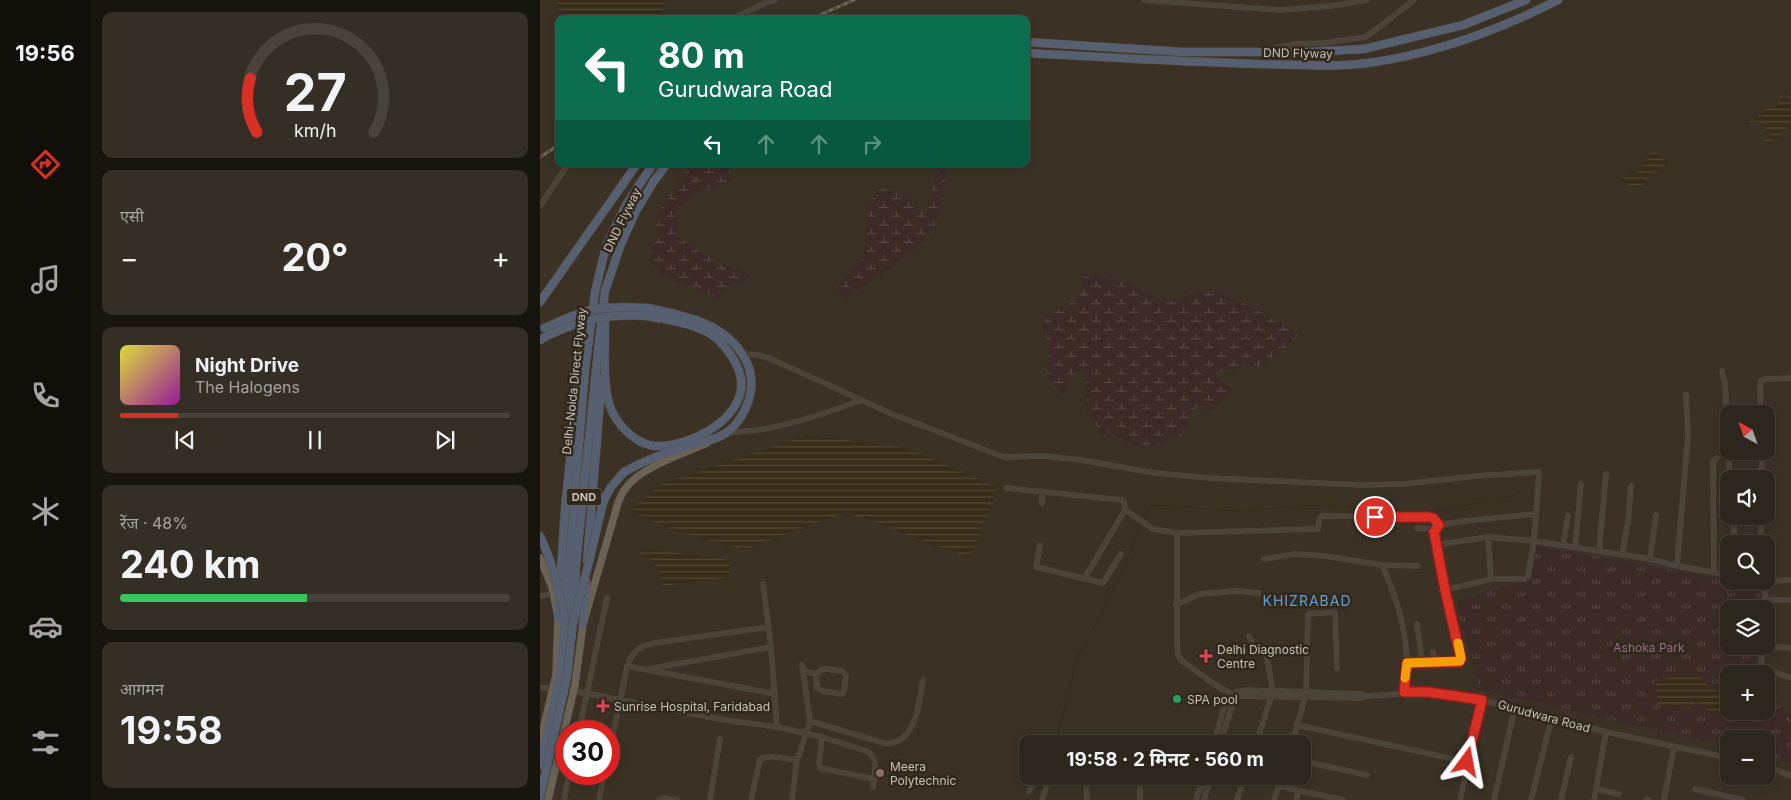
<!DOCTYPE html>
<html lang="hi">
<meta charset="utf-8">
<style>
:root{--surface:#2c261c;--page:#342e25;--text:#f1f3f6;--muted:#a6a5a3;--line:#48433b;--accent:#d93025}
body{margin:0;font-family:Inter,"Noto Sans Devanagari",sans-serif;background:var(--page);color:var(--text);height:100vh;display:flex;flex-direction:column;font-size:19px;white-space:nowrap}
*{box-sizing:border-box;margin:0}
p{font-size:16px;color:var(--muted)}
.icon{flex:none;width:28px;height:28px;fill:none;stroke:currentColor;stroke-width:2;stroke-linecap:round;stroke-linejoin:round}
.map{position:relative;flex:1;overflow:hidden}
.side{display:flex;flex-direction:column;gap:12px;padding:12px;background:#18150f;width:450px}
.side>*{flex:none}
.hud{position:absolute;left:15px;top:15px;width:475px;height:152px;border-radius:10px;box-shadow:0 2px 8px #0003,0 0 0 1px var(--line);background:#0b6e4f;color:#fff;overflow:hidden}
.needle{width:32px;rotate:319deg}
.tools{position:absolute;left:1180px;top:405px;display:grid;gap:10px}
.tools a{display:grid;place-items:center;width:55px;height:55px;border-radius:10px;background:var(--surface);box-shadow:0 2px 8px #0003,0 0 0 1px var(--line);font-size:25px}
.speed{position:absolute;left:15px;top:720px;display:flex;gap:10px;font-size:25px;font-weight:700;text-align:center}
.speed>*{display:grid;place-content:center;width:65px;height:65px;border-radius:50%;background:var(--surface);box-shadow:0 2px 8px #0003,0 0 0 1px var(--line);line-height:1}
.speed .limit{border:8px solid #d22;background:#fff;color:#111}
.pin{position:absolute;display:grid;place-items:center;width:42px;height:42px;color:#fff;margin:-21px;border:2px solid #fff;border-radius:50%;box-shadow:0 1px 5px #0007}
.me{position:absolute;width:55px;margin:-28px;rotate:13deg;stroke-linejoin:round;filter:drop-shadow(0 0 4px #0008)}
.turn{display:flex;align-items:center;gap:18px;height:105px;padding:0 20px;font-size:22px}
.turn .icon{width:65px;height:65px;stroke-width:2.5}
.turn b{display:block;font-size:35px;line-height:42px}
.lanes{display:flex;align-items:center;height:48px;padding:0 20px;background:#0003;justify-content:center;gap:25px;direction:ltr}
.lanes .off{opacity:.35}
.big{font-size:38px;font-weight:700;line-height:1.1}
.side .card{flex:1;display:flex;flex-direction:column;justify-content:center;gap:8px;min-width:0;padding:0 18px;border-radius:10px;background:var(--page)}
.side .dial{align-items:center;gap:0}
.dial svg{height:130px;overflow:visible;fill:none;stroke:var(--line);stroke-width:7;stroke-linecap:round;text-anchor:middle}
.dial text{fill:var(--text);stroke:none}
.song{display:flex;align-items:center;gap:15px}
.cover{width:60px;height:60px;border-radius:8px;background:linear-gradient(135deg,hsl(60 70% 55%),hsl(300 70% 35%))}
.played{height:5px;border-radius:2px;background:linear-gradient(90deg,var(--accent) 15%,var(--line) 15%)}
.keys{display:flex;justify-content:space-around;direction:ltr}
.heat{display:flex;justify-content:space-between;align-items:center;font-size:28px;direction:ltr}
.charge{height:8px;border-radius:4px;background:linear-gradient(90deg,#34c759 48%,var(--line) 0)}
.trip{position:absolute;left:479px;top:735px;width:292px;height:50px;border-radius:10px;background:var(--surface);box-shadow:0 2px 8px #0003,0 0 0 1px var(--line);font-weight:700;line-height:50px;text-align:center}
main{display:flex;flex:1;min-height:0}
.menu{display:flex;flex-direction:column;width:90px;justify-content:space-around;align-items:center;background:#120f0b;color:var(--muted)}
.menu .icon{width:35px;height:35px}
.menu .on{color:var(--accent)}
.menu b{font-size:22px;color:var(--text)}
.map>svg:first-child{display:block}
</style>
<main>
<nav class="menu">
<b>19:56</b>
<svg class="icon on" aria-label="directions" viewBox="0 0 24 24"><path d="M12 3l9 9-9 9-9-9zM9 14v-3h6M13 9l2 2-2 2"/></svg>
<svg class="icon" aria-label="music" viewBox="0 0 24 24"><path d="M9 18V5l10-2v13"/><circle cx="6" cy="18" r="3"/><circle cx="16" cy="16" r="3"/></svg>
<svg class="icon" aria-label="phone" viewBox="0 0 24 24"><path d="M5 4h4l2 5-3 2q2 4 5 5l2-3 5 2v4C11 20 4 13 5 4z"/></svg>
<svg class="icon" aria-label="climate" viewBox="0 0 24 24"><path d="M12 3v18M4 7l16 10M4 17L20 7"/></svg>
<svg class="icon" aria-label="car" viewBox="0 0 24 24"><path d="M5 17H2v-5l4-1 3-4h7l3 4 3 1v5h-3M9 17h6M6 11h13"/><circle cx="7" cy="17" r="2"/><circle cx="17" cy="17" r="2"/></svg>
<svg class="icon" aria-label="filters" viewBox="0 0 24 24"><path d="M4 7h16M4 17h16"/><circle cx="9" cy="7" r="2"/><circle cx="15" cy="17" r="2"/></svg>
</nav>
<section class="side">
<div class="card dial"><svg viewBox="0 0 100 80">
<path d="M14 69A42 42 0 1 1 86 69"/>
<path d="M14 69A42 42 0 0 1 10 36" stroke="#d93025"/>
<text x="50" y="56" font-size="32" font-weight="700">27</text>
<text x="50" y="72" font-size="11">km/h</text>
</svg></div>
<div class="card"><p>एसी</p>
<div class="heat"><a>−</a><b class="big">20°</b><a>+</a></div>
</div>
<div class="card">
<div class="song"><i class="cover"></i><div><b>Night Drive</b><p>The Halogens</p></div></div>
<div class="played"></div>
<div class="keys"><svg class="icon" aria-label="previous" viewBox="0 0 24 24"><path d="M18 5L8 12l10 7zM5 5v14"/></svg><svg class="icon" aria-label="pause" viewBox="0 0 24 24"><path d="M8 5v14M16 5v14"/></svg><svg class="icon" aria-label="next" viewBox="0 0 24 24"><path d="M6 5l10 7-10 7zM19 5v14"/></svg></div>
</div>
<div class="card"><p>रेंज · 48%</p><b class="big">240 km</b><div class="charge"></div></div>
<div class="card"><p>आगमन</p><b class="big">19:58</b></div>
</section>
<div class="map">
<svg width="1251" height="800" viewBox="0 0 1251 800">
<defs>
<pattern id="wetland-marsh" width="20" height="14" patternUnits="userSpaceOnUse" patternTransform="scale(1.25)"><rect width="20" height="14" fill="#3c2a27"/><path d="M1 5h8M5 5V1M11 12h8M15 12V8" fill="none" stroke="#574744"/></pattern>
<pattern id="park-tufts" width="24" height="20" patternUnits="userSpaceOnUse" patternTransform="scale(1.25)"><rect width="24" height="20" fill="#3c2a27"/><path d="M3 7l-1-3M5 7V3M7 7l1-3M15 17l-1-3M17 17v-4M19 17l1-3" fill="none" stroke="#574744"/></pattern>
<pattern id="water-rules" width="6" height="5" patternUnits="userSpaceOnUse" patternTransform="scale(1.25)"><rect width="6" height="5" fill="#392c19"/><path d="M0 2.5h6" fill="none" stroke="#544938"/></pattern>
</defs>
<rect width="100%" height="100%" fill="#3b3225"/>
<g fill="url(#wetland-marsh)">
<path d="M154 164H189L193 180 154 194 144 202 137 212 138 231 141 239 166 256 174 255 175 260 169 261 172 265H185L210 274 209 277 184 289V292L178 301 174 300V296L128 277 122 276 112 263 110 255 111 248 117 237 116 226 119 210 130 197 145 172Z"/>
<path d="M397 164H405C406 187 403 215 389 234 371 258 332 280 306 298L300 295 298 286 323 259 328 215 332 200 339 187 365 196 385 215 399 169Z"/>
<path d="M545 273 585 283 626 302 662 291 695 298 759 334 749 345 717 367 704 362 701 367 695 370 688 368 676 376 692 390 679 404 667 411 661 404 652 412 645 431 641 436 603 448 574 437 571 432 561 434 547 411V389L542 371 531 376 523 396 506 375 509 344 501 324 517 310 539 299Z"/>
</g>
<path fill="url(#park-tufts)" d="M996 546 1220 586 1219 609H1189V646H1217L1215 671 1217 674H1189V711H1226V686L1251 719V764L1226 756V739H1189V746L939 690 916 601 990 579Z"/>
<g fill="url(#water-rules)">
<path d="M18 0H125L123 14 120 19H24L16 5Z"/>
<path d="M1251 85V126L1240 132 1242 134 1241 137 1235 138 1234 141 1229 145 1223 140H1227L1232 135 1217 121 1205 125 1217 117 1226 108H1234L1240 102V96L1249 100Z"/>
<path d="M1113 151 1129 163 1110 175 1099 189 1078 180 1100 171Z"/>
<path d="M267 435 367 448 457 487 430 558 306 512 204 550 129 529 91 511 119 485Z"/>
<path d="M108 549 189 560 190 577 124 586 113 560 98 554Z"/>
<path d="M1139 675H1158C1167 686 1176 691 1189 696V711H1192L1188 717 1170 712 1157 702 1148 708 1118 705 1115 681Z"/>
</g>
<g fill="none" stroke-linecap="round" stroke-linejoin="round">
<g stroke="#392c19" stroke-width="1">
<path d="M604 521 612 505 697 511 779 505 884 514 976 495"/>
<path d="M515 744 538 656 563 611 602 525"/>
<path d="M497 800 504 777"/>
</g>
<defs>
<g id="street">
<path d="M604 0 740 10 792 6 827 0"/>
<path d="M192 19 225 3 235 0"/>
<path d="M730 49 754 44 785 43 826 37 874 0"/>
<path d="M0 206 28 164"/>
<path d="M203 354 218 355 229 358 352 414 464 457 504 456 541 460 615 473 669 478 822 485 863 484 937 476 999 472 994 541 988 577 985 579H951L905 590"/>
<path d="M1182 371 1185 383 1190 479"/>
<path d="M1221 414 1220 386 1221 381 1225 379 1251 378"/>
<path d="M187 433C203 431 219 431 234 427 264 421 292 411 321 400"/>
<path d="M1207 456 1223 455"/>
<path d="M1222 479V451"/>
<path d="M466 488 582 500 584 502 585 510 613 529 637 533 778 529 779 520 782 516 889 517 893 519 899 525"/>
<path d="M502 492V503"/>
<path d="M1193 516 1195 544"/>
<path d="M899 525 925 521 995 514"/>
<path d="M877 528 895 529"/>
<path d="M637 533V646L638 655 642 661 674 684 697 697"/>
<path d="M948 537 951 579"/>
<path d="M1221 544V516"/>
<path d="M500 545 496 567 563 583 581 554"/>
<path d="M896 545 948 537 994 541 1110 559 1137 566 1189 575"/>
<path d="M1023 545 1028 516"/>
<path d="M1035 547 1041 484"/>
<path d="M1059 551 1066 474"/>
<path d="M1082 555 1088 522 1091 486"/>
<path d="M724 559 754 554 785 556 842 565 878 566"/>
<path d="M1110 559 1116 515"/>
<path d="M842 565C856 595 866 629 867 662 867 672 865 682 864 693"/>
<path d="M1137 566 1148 435 1146 395"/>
<path d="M1174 572 1173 462 1177 458"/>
<path d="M544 579 585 510"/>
<path d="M1222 581 1225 586V609"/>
<path d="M1226 581 1251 580"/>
<path d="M0 596 13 594"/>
<path d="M1225 600H1251"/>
<path d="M636 605 659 594 697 591 719 593"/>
<path d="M877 624 882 662"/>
<path d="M709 636 716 653H726L733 691 716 744"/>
<path d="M1223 646 1221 667 1251 678"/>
<path d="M1223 646 1251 648"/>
<path d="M893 652 895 662"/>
<path d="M867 663 919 662 921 659 905 590 894 532 899 525"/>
<path d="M87 666 235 694"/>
<path d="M108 669 231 647"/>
<path d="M286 669 301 671 306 674 304 691 302 694 283 691 277 688 276 674 281 670Z"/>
<path d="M263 671 276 674"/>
<path d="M0 687 12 689"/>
<path d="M34 691 185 720 237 727 231 647 223 584"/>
<path d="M270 721 344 743C376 746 379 703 383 680"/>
<path d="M757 725 927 762"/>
<path d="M237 727 282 737 329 752C339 760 334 776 333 787"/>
<path d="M39 731 67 598"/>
<path d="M282 737 279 764 280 768 334 779"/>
<path d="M674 744C678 730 683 698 696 692L707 690 821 694 828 696 888 692 942 700 1066 732 1189 758"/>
<path d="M680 744 694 700 698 696 821 698 828 696"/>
<path d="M752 744 766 693 768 614 795 612 797 668"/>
<path d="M69 754 87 666C93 651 98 647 114 643L229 627"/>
<path d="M762 761 827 775"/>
<path d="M1226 766 1251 776"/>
<path d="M505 776 509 779 546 781 640 779 668 787"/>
<path d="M600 780V800"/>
<path d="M546 781 547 800"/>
<path d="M738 786 803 800"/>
<path d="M1056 789 1079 794"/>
<path d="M1155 789 1203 800"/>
<path d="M489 791 499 776"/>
<path d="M24 800 29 774"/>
<path d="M59 800 64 774"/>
<path d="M119 800 124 798 137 800"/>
<path d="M170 800 180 739"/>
<path d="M211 800 220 760C230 752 245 761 257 759L259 755 270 721 262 665"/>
<path d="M252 800 257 759"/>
<path d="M502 800 509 779"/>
<path d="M656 800 664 776"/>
<path d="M664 800 671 776"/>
<path d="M697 800 705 776"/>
<path d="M734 800 742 776"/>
<path d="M756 800 759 791"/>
<path d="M920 800 942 700"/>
<path d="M954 800 975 707"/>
<path d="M991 800 1012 717"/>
<path d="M1021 800 1031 757"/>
<path d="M1054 800 1066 732"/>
<path d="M1106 800H1108"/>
<path d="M1124 800 1134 747"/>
</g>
<g id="primary">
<path d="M0 558 12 587 18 617 16 675 0 742"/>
<path d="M8 800 35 685 43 624 78 503C80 498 82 493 85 489 99 468 144 453 167 443"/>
</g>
<g id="highway">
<path d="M486 42 644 52H767L824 49 923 25 986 0"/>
<path d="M486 53C563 57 640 62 718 64 754 64 791 68 828 63 894 54 959 30 1018 0"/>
<path d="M0 302 97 164"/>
<path d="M65 323C65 346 62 388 71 409 78 425 92 440 109 445 121 448 135 444 146 441 185 427 220 395 190 354 182 343 174 334 161 329 144 322 125 319 106 316"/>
<path d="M0 340 7 336"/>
<path d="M84 472C105 460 127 452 150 445 163 441 175 441 186 433 198 425 207 409 210 395 213 384 211 369 205 359 186 323 145 316 108 308"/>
<path d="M47 561 62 378"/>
<path d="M33 616 36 566 58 350 65 291 81 244 96 211 114 181 127 164"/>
<path d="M18 617 25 509 41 355 45 344"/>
<path d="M43 624 46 582"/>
<path d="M0 765 20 677 45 371 55 292 66 246 86 205 113 164"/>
</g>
</defs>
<use href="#street" stroke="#554d42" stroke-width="5.5"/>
<use href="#primary" stroke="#554d42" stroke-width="8"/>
<use href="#highway" stroke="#574f44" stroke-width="9"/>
<use href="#street" stroke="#4c4439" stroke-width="4.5"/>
<use href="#primary" stroke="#6c6357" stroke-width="7"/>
<use href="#highway" stroke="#566071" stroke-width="8"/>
<defs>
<g id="rail">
<path d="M271 19 314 0"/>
<path d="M0 157 19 145"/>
</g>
</defs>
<use href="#rail" stroke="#72695b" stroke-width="3"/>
<use href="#rail" stroke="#31291e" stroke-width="1" stroke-dasharray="4" stroke-linecap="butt"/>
<defs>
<g id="highway-bridge">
<path d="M4 328C21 321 38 312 56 309 73 306 91 307 108 308"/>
<path d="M7 336C43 319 66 314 106 316"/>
<path d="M0 536C12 561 18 587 24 614"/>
<path d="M0 797 27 677 33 623 49 562 61 511 64 500 71 487 84 472"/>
</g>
</defs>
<use href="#highway-bridge" stroke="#574f44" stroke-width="9" stroke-linecap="butt"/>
<use href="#highway-bridge" stroke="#566071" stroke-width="8"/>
</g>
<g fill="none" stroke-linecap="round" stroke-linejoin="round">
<defs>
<path id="route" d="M835 517H889L893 518 899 525 894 532 905 590 921 659 919 662 867 663 864 692H888L942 700 927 762"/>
</defs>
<use href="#route" stroke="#8d1f18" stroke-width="12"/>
<use href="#route" stroke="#d93025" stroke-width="9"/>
<path stroke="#f59e0b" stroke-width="9" d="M865 678 867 663 920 661 921 658 918 643"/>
</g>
<g fill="#e0444e" stroke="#31291e" stroke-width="2">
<path d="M663.5 648.5h5v5h5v5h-5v5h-5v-5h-5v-5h5z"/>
<path d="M60.5 698.5h5v5h5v5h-5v5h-5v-5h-5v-5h5z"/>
</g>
<circle fill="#2e9e5b" stroke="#31291e" stroke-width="2" cx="637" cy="699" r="5"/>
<circle fill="#8d6e63" stroke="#31291e" stroke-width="2" cx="340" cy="773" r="5"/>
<g text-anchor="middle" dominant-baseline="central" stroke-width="5" stroke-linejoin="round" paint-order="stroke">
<rect fill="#31291e" stroke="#9a9387" stroke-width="1" x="26.5" y="488.5" width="35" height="17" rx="4"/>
<g font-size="11" font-weight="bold" fill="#c7c0b4">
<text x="44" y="497">DND</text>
</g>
<g font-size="12" fill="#c7c0b4" stroke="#31291e">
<text transform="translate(758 53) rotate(1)">DND Flyway</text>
<text transform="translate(82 220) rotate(-64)">DND Flyway</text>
<text transform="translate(34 381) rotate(-84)">Delhi-Noida Direct Flyway</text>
<text transform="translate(1004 716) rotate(15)">Gurudwara Road</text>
</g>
<g font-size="12" fill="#966d8c" stroke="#31291e">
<text x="1109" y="647">Ashoka Park</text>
</g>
<g font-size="12" fill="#c7c0b4" stroke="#31291e" text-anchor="start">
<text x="677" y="649">Delhi Diagnostic<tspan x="677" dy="14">Centre</tspan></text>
<text x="647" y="699">SPA pool</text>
<text x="74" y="706">Sunrise Hospital, Faridabad</text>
<text x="350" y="766">Meera<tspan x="350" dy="14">Polytechnic</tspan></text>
</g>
<g font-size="14" letter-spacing="1" fill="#699fce" stroke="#31291e">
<text x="767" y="600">KHIZRABAD</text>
</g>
</g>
</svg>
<div class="tools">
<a><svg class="needle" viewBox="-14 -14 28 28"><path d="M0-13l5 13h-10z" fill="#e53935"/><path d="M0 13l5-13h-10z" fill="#a6a5a3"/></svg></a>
<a><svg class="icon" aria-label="sound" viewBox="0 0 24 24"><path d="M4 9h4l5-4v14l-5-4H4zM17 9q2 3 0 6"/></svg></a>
<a><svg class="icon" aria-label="search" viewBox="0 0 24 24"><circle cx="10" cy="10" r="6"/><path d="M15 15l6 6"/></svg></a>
<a><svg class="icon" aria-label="layers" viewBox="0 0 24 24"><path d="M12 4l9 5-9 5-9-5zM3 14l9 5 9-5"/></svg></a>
<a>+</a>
<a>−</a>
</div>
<div class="speed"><div class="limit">30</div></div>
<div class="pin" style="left:835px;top:517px;background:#d93025"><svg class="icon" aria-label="arrive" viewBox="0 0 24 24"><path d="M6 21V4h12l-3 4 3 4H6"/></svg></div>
<svg class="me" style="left:927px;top:762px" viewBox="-20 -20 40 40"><path d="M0-17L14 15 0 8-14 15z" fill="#d93025" stroke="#fff" stroke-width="4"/></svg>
<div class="trip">19:58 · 2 मिनट · 560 m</div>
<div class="hud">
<div class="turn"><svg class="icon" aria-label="left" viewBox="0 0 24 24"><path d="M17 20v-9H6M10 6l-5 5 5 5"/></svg><div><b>80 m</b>Gurudwara Road</div></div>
<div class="lanes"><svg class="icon" aria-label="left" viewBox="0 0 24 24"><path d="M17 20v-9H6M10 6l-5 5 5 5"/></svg><svg class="icon off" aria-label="ahead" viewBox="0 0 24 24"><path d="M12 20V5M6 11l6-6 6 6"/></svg><svg class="icon off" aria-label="ahead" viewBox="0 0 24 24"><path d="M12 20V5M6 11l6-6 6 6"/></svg><svg class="icon off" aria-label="right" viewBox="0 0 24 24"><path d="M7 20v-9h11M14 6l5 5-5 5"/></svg></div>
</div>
</div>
</main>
